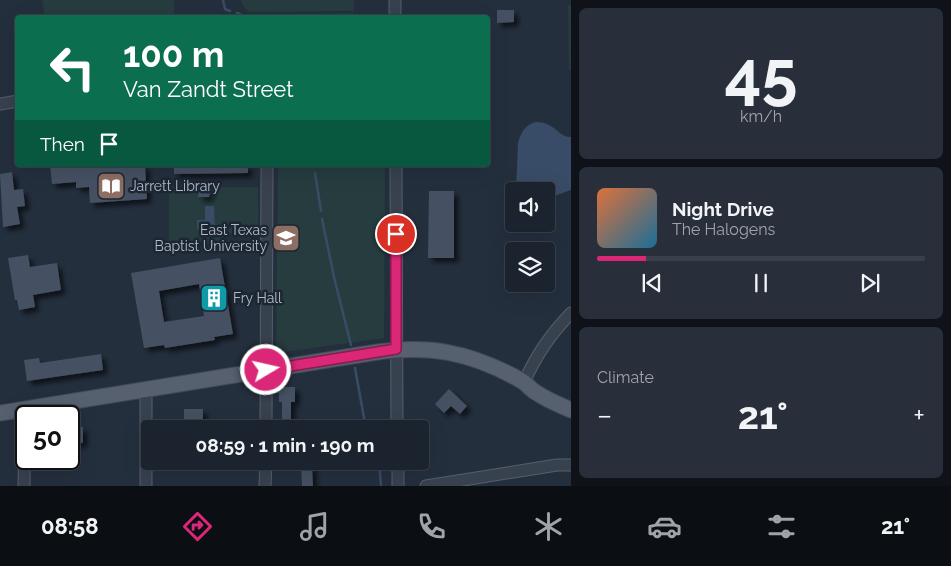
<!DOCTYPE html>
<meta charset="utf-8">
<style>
:root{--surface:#1b232e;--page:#282f3a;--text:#f1f3f6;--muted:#a0a4aa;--line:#39404a;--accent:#db2777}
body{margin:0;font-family:Raleway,sans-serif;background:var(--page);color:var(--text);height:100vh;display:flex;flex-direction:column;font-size:19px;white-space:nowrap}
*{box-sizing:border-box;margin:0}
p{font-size:16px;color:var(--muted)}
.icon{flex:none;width:28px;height:28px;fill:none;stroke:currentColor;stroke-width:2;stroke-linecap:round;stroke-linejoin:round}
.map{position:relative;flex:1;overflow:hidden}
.panel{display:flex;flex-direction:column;gap:8px;padding:8px;background:#0f1319;width:380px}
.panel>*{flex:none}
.guide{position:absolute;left:15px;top:15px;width:475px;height:152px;border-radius:5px;box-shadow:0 5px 20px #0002,0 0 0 1px var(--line);background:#0b6e4f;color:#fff;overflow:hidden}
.controls{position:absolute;left:505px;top:182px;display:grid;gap:10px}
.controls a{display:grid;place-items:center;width:50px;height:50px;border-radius:5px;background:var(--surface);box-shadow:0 5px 20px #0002,0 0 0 1px var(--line);font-size:25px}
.speed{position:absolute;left:15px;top:405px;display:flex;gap:10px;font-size:25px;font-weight:700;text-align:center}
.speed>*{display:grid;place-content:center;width:65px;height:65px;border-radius:50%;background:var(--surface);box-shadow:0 5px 20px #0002,0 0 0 1px var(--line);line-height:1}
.speed .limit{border:2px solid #111;border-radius:8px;background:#fff;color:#111}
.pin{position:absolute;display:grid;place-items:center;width:42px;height:42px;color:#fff;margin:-21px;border:2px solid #fff;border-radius:50%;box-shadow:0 1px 5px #0007}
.me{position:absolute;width:55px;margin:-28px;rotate:81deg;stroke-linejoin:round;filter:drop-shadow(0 0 4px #0008)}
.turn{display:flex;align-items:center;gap:18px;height:105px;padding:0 25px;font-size:22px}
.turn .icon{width:65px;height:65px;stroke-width:2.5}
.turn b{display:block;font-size:35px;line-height:42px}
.then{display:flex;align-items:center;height:48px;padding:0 25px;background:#0003;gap:10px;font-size:19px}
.big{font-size:38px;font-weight:700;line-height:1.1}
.panel .card{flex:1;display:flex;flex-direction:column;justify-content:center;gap:8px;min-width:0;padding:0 18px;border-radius:8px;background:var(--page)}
.panel .dial{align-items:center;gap:0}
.dial b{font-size:65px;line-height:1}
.song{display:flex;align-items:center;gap:15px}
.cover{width:60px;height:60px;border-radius:8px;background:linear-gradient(135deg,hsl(20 70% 55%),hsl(200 70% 35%))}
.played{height:5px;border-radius:2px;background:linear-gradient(90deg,var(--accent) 15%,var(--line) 15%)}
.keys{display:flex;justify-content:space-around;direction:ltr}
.heat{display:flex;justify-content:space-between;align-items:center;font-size:28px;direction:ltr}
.trip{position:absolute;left:141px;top:420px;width:288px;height:50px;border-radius:5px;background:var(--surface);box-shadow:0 5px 20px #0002,0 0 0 1px var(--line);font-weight:700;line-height:50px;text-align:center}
.dock{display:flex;height:80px;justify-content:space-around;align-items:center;background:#0b0e12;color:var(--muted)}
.dock .icon{width:35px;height:35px}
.dock .on{color:var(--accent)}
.dock b{font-size:22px;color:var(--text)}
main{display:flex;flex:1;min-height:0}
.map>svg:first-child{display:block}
</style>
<main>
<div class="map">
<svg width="571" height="486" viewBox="0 0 571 486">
<defs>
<filter id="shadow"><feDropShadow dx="4.5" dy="4.5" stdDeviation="2.5" flood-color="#0009"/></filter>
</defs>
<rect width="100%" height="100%" fill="#242f3e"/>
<g fill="#263c3f">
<path d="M42 0H174V17H45Z"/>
<path d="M242 0H354V11L249 12 242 5Z"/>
<path d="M568 5H571V70H569Z"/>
<path d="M353 13V17H305V14Z"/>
<path d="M385 165 384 338 276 353 278 168Z"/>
<path d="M169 187H258V233L226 234 217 243H169Z"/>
</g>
<g fill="#394c67">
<path d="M536 122C541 122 545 123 549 125 557 129 561 137 571 137V190L546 199V191H516L518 143C521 132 525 125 536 122Z"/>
<path d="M205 206H214L215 228 197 229V220H205Z"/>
</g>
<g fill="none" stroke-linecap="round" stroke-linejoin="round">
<g stroke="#394c67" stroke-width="2.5">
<path d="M223 0 225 9 230 11"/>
<path d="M237 13 248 18"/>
<path d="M315 173 321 211"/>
<path d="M322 219 334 277 351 345"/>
<path d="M355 368 366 429"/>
<path d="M379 461 381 485"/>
</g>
</g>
<g fill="#455162" fill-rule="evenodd" filter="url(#shadow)">
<path d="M497 10H514V22L497 23Z"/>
<path d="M50 165H145L147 199 90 203 89 187 76 188V182L52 184Z"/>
<path d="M174 165H248V173L174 174Z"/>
<path d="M12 172 14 190 23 189 25 206 17 207 20 224 3 227 0 174Z"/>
<path d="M199 190H210L209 197H198Z"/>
<path d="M429 191H454V258H428Z"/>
<path d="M28 255 30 267 57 263 61 290 33 295 35 307 19 310 17 300H15L8 258Z"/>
<path d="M220 258 233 334 214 337 215 340 165 348 164 345 144 348 131 273ZM199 284 204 316 164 322 159 291Z"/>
<path d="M101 354 103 370 27 381 24 360 39 358 40 363Z"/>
<path d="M279 387H295V402H291V429H282V402H279Z"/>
<path d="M449 389 467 406 460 414 451 406 444 413 435 404Z"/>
<rect x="184" y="409" width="19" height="19"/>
<rect x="69" y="427" width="14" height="16"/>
<path d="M301 465H312L313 486H302Z"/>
</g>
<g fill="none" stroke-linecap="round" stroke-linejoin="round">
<defs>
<g id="minor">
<path d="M395 0V18"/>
<path d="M0 104 18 101"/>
<path d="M396 165 397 429"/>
<path d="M524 382C537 354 550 335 571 313"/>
<path d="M266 429 267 165"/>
<path d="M398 461V486"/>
<path d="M24 486 25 409"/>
<path d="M146 486V389"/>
<path d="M265 486 266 461"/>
<path d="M426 486 557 465H571"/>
</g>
<path id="major" d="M0 413 371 353C429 344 471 352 522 381 527 384 531 390 537 393 547 400 560 405 571 410"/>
</defs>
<use href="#minor" stroke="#565f6c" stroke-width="13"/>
<use href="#major" stroke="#414a57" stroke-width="17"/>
<use href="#minor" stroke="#38414e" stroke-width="11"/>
<use href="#major" stroke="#56606e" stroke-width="15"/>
</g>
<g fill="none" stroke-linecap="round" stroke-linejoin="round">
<defs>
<path id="route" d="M266 370 396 349V234"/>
</defs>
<use href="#route" stroke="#8e194d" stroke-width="12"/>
<use href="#route" stroke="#db2777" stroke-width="9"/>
</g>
<defs>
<symbol id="library-square" viewBox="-11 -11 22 22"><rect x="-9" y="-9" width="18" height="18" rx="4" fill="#8d6e63" stroke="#1d2633"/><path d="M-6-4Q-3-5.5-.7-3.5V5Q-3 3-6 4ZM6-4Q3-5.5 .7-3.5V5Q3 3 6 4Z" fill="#fff"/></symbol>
<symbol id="university-square" viewBox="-11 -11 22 22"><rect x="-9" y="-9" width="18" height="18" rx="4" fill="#8d6e63" stroke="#1d2633"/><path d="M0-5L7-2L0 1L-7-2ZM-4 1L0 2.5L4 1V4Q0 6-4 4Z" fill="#fff"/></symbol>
<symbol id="building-square" viewBox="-11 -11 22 22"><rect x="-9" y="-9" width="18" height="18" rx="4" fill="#0f9aa8" stroke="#1d2633"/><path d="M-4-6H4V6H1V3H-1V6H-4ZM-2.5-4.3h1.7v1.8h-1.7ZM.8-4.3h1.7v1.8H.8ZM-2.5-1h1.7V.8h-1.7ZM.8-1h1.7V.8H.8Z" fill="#fff"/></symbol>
</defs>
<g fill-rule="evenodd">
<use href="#library-square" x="95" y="170" width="32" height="32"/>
<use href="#university-square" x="270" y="222" width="32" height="32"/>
<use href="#building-square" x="198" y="282" width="32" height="32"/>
</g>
<g text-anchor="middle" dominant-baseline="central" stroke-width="5" stroke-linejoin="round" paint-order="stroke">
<g font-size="14" fill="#b4bcc9" stroke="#1d2633" text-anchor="start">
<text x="130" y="186">Jarrett Library</text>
<text x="267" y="230" text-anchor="end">East Texas<tspan x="267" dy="16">Baptist University</tspan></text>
<text x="233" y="298">Fry Hall</text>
</g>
</g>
</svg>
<div class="controls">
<a><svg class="icon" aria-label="sound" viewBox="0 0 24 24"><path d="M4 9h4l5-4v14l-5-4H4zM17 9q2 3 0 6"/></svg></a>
<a><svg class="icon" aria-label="layers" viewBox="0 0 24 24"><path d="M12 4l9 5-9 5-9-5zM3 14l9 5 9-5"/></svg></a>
</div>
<div class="speed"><div class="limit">50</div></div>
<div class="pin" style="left:396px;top:234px;background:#d93025"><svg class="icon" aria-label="arrive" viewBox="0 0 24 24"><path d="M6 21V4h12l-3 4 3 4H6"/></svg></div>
<svg class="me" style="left:266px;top:370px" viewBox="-20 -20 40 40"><circle r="17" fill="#db2777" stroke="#fff" stroke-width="3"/><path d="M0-11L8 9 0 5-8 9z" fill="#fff"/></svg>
<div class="trip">08:59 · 1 min · 190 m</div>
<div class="guide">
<div class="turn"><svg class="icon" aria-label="left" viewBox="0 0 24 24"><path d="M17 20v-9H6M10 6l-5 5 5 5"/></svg><div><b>100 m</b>Van Zandt Street</div></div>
<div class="then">Then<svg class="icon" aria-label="arrive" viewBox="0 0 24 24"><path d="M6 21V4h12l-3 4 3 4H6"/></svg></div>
</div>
</div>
<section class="panel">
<div class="card dial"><b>45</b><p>km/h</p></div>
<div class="card">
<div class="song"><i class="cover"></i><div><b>Night Drive</b><p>The Halogens</p></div></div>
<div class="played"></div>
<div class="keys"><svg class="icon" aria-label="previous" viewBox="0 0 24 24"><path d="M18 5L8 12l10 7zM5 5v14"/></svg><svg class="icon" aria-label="pause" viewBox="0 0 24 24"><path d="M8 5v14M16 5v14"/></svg><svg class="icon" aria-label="next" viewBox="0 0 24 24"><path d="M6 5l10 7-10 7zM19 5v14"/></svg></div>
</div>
<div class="card"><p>Climate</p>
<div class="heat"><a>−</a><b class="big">21°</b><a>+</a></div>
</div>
</section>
</main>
<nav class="dock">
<b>08:58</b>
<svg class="icon on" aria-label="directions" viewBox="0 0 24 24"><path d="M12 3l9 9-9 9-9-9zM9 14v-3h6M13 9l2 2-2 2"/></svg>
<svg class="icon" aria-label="music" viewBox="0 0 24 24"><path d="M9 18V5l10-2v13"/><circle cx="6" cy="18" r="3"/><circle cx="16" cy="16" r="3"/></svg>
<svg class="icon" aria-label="phone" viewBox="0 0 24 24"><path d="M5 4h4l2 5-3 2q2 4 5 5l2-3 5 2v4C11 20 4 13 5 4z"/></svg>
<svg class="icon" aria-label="climate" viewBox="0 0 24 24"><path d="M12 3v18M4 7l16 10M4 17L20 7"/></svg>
<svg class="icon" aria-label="car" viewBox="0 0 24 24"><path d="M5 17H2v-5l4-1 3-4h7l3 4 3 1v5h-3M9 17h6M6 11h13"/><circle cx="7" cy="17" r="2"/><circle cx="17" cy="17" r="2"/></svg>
<svg class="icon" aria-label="filters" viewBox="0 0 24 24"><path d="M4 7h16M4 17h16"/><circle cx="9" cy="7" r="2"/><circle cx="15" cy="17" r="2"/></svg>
<b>21°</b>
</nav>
